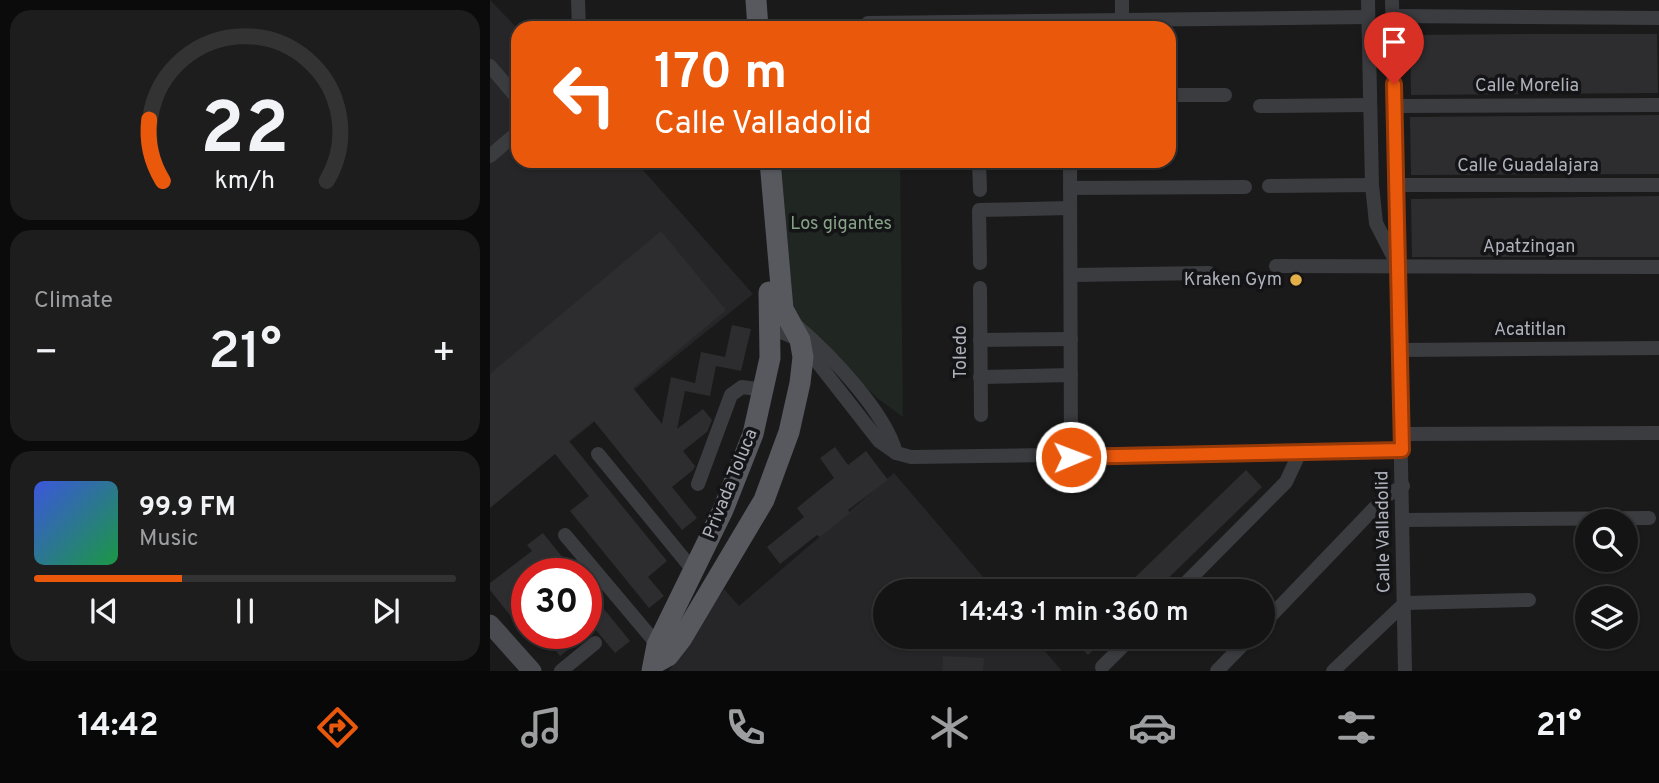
<!DOCTYPE html>
<meta charset="utf-8">
<style>
:root{--surface:#141414;--page:#1d1d1d;--text:#f1f3f6;--muted:#9d9ea0;--line:#333334;--accent:#ea580c}
body{margin:0;font-family:Overpass,sans-serif;background:var(--page);color:var(--text);height:100vh;display:flex;flex-direction:column;font-size:26px;white-space:nowrap}
*{box-sizing:border-box;margin:0}
p{font-size:23px;color:var(--muted)}
.icon{flex:none;width:38px;height:38px;fill:none;stroke:currentColor;stroke-width:2;stroke-linecap:round;stroke-linejoin:round}
.map{position:relative;flex:1;overflow:hidden}
.drawer{display:flex;flex-direction:column;gap:10px;padding:10px;background:#0b0b0b;width:490px}
.drawer>*{flex:none}
.banner{position:absolute;left:21px;top:21px;width:665px;height:147px;border-radius:21px;box-shadow:0 2px 5px #0004,0 0 0 2px var(--line);background:#ea580c;color:#fff;overflow:hidden}
.fabs{position:absolute;left:1085px;top:509px;display:grid;gap:14px}
.fabs a{display:grid;place-items:center;width:63px;height:63px;border-radius:50%;background:var(--surface);box-shadow:0 2px 5px #0004,0 0 0 2px var(--line);font-size:35px}
.speed{position:absolute;left:21px;top:558px;display:flex;gap:14px;font-size:35px;font-weight:700;text-align:center}
.speed>*{display:grid;place-content:center;width:91px;height:91px;border-radius:50%;background:var(--surface);box-shadow:0 2px 5px #0004,0 0 0 2px var(--line);line-height:1}
.speed .limit{border:10px solid #d22;background:#fff;color:#111}
.pin{position:absolute;display:grid;place-items:center;width:60px;height:60px;color:#fff;margin:-72px -30px;border-radius:50% 50% 50% 0;rotate:-45deg;box-shadow:0 0 7px #0007}
.pin .icon{rotate:45deg}
.me{position:absolute;width:77px;margin:-38px;rotate:89deg;stroke-linejoin:round;filter:drop-shadow(0 0 5px #0008)}
.turn{display:flex;align-items:center;gap:24px;height:147px;padding:0 28px;font-size:32px}
.turn .icon{width:91px;height:91px;stroke-width:2.5}
.turn b{display:block;font-size:49px;line-height:60px}
.big{font-size:52px;font-weight:600;line-height:1.1}
.drawer .widget{flex:1;display:flex;flex-direction:column;justify-content:center;gap:10px;min-width:0;padding:0 24px;border-radius:21px;background:var(--page)}
.drawer .dial{align-items:center;gap:0}
.dial svg{height:182px;overflow:visible;fill:none;stroke:var(--line);stroke-width:7;stroke-linecap:round;text-anchor:middle}
.dial text{fill:var(--text);stroke:none}
.song{display:flex;align-items:center;gap:21px}
.cover{width:84px;height:84px;border-radius:10px;background:linear-gradient(135deg,hsl(230 70% 55%),hsl(140 70% 35%))}
.played{height:7px;border-radius:4px;background:linear-gradient(90deg,var(--accent) 35%,var(--line) 35%)}
.keys{display:flex;justify-content:space-around;direction:ltr}
.heat{display:flex;justify-content:space-between;align-items:center;font-size:38px;direction:ltr}
.trip{position:absolute;left:383px;top:579px;width:402px;height:70px;border-radius:35px;background:var(--surface);box-shadow:0 2px 5px #0004,0 0 0 2px var(--line);font-weight:600;line-height:70px;text-align:center}
.tabs{display:flex;height:112px;justify-content:space-around;align-items:center;background:#080808;color:var(--muted)}
.tabs .icon{width:49px;height:49px}
.tabs .active{color:var(--accent)}
.tabs b{font-size:32px;color:var(--text)}
main{display:flex;flex:1;min-height:0}
.map>svg:first-child{display:block}
</style>
<main>
<section class="drawer">
<div class="widget dial"><svg viewBox="0 0 100 80">
<path d="M14 69A42 42 0 1 1 86 69"/>
<path d="M14 69A42 42 0 0 1 8 42" stroke="#ea580c"/>
<text x="50" y="56" font-size="32" font-weight="700">22</text>
<text x="50" y="72" font-size="11">km/h</text>
</svg></div>
<div class="widget"><p>Climate</p>
<div class="heat"><a>−</a><b class="big">21°</b><a>+</a></div>
</div>
<div class="widget">
<div class="song"><i class="cover"></i><div><b>99.9 FM</b><p>Music</p></div></div>
<div class="played"></div>
<div class="keys"><svg class="icon" aria-label="previous" viewBox="0 0 24 24"><path d="M18 5L8 12l10 7zM5 5v14"/></svg><svg class="icon" aria-label="pause" viewBox="0 0 24 24"><path d="M8 5v14M16 5v14"/></svg><svg class="icon" aria-label="next" viewBox="0 0 24 24"><path d="M6 5l10 7-10 7zM19 5v14"/></svg></div>
</div>
</section>
<div class="map">
<svg width="1169" height="671" viewBox="0 0 1169 671">
<rect width="100%" height="100%" fill="#1a1a1b"/>
<g fill="#262628">
<path d="M0 0 28 29V161H145L263 294 0 506Z"/>
<path d="M404 473 505 591 396 592V637H543L572 671H179L234 589 249 606Z"/>
</g>
<path fill="#202621" d="M287 161H410L413 417 387 398 296 308Z"/>
<g fill="#2d2d2f">
<path d="M1034 34H1167L1168 93 921 95 920 35Z"/>
<path d="M1169 115V174L921 175 920 117Z"/>
<path d="M1169 196V257H922L921 199Z"/>
<path d="M171 231 236 310 143 388 172 424 181 377 205 383 211 352 235 357 242 325 261 329 251 371 226 366 220 396 195 391 187 429 213 409 222 420 217 432 193 451 205 466 203 470 182 487 207 518 192 530 104 421 79 441 177 561 158 577 174 596 159 608 80 511 99 496 65 454 0 508V374Z"/>
<path d="M345 447 358 465 376 451 398 480 358 510 360 513 344 526 330 537 327 535 290 564 277 547 314 517 307 508 344 478 330 458Z"/>
<path d="M756 470 772 487 664 592H630Z"/>
<path d="M53 533 86 574H37V608L23 619 0 590V583L42 551 37 545Z"/>
<path d="M96 587 140 641 125 653 105 629 70 656 58 641 67 634H96Z"/>
<path d="M580 637H617L598 655Z"/>
<path d="M453 656 494 658 493 671H452Z"/>
</g>
<g fill="none" stroke-linecap="round" stroke-linejoin="round">
<g stroke="#3b3c40" stroke-width="14">
<path d="M88 0 89 28"/>
<path d="M632 0V19"/>
<path d="M878 0 882 185 886 223 906 262"/>
<path d="M902 0 915 671"/>
<path d="M903 16 1169 18"/>
<path d="M378 23 878 17"/>
<path d="M0 66 28 99"/>
<path d="M679 95H735"/>
<path d="M770 106 880 105"/>
<path d="M905 106 1169 105"/>
<path d="M0 156 28 132"/>
<path d="M489 161 490 190"/>
<path d="M580 161 581 457"/>
<path d="M906 185H1169"/>
<path d="M779 186 882 185"/>
<path d="M580 188 755 187"/>
<path d="M490 263 489 210 580 208"/>
<path d="M786 266 1169 267"/>
<path d="M581 275 719 273"/>
<path d="M490 288 491 415"/>
<path d="M307 326C340 354 396 413 406 453"/>
<path d="M282 328 310 340 389 441 406 453 421 457 912 450"/>
<path d="M490 340 581 339"/>
<path d="M910 350 1169 348"/>
<path d="M490 377 581 375"/>
<path d="M912 434 1169 433"/>
<path d="M108 454 203 570"/>
<path d="M208 484 241 395 252 387 275 390"/>
<path d="M913 520 1159 518"/>
<path d="M75 535 171 649"/>
<path d="M687 592 796 482 810 452"/>
<path d="M774 623 896 496 913 486"/>
<path d="M612 667 642 637"/>
<path d="M71 671 105 643"/>
<path d="M727 671 760 637"/>
<path d="M843 671 915 603 1039 600"/>
</g>
<path stroke="#494b50" stroke-width="19" d="M0 624 42 671"/>
<g stroke="#57595f" stroke-width="21">
<path d="M266 0 268 28"/>
<path d="M165 663 178 656 192 638 274 500 299 432 310 383 313 357 310 340 293 309 280 161"/>
<path d="M162 671 167 645 233 510 263 434 280 358 279 292"/>
</g>
</g>
<g fill="none" stroke-linecap="round" stroke-linejoin="round">
<defs>
<path id="route" d="M581 457 912 450 904 84"/>
</defs>
<use href="#route" stroke="#983908" stroke-width="18"/>
<use href="#route" stroke="#ea580c" stroke-width="12"/>
</g>
<circle fill="#e5af48" stroke="#141417" stroke-width="2.5" cx="806" cy="280" r="7"/>
<g text-anchor="middle" dominant-baseline="central" stroke-width="7" stroke-linejoin="round" paint-order="stroke">
<g font-size="18" fill="#adb1ba" stroke="#141417">
<text x="1037" y="86">Calle Morelia</text>
<text x="1038" y="166">Calle Guadalajara</text>
<text x="1039" y="247">Apatzingan</text>
<text x="1040" y="330">Acatitlan</text>
<text transform="translate(471 352) rotate(-90)">Toledo</text>
<text transform="translate(241 484) rotate(-68)">Privada Toluca</text>
<text transform="translate(894 532) rotate(-91)">Calle Valladolid</text>
</g>
<g font-size="18" fill="#86a387" stroke="#141417">
<text x="351" y="224">Los gigantes</text>
</g>
<g font-size="18" fill="#adb1ba" stroke="#141417" text-anchor="end">
<text x="792" y="280">Kraken Gym</text>
</g>
</g>
</svg>
<div class="fabs">
<a><svg class="icon" aria-label="search" viewBox="0 0 24 24"><circle cx="10" cy="10" r="6"/><path d="M15 15l6 6"/></svg></a>
<a><svg class="icon" aria-label="layers" viewBox="0 0 24 24"><path d="M12 4l9 5-9 5-9-5zM3 14l9 5 9-5"/></svg></a>
</div>
<div class="speed"><div class="limit">30</div></div>
<div class="pin" style="left:904px;top:84px;background:#d93025"><svg class="icon" aria-label="arrive" viewBox="0 0 24 24"><path d="M6 21V4h12l-3 4 3 4H6"/></svg></div>
<svg class="me" style="left:581px;top:457px" viewBox="-20 -20 40 40"><circle r="17" fill="#ea580c" stroke="#fff" stroke-width="3"/><path d="M0-11L8 9 0 5-8 9z" fill="#fff"/></svg>
<div class="trip">14:43 · 1 min · 360 m</div>
<div class="banner">
<div class="turn"><svg class="icon" aria-label="left" viewBox="0 0 24 24"><path d="M17 20v-9H6M10 6l-5 5 5 5"/></svg><div><b>170 m</b>Calle Valladolid</div></div>
</div>
</div>
</main>
<nav class="tabs">
<b>14:42</b>
<svg class="icon active" aria-label="directions" viewBox="0 0 24 24"><path d="M12 3l9 9-9 9-9-9zM9 14v-3h6M13 9l2 2-2 2"/></svg>
<svg class="icon" aria-label="music" viewBox="0 0 24 24"><path d="M9 18V5l10-2v13"/><circle cx="6" cy="18" r="3"/><circle cx="16" cy="16" r="3"/></svg>
<svg class="icon" aria-label="phone" viewBox="0 0 24 24"><path d="M5 4h4l2 5-3 2q2 4 5 5l2-3 5 2v4C11 20 4 13 5 4z"/></svg>
<svg class="icon" aria-label="climate" viewBox="0 0 24 24"><path d="M12 3v18M4 7l16 10M4 17L20 7"/></svg>
<svg class="icon" aria-label="car" viewBox="0 0 24 24"><path d="M5 17H2v-5l4-1 3-4h7l3 4 3 1v5h-3M9 17h6M6 11h13"/><circle cx="7" cy="17" r="2"/><circle cx="17" cy="17" r="2"/></svg>
<svg class="icon" aria-label="filters" viewBox="0 0 24 24"><path d="M4 7h16M4 17h16"/><circle cx="9" cy="7" r="2"/><circle cx="15" cy="17" r="2"/></svg>
<b>21°</b>
</nav>
